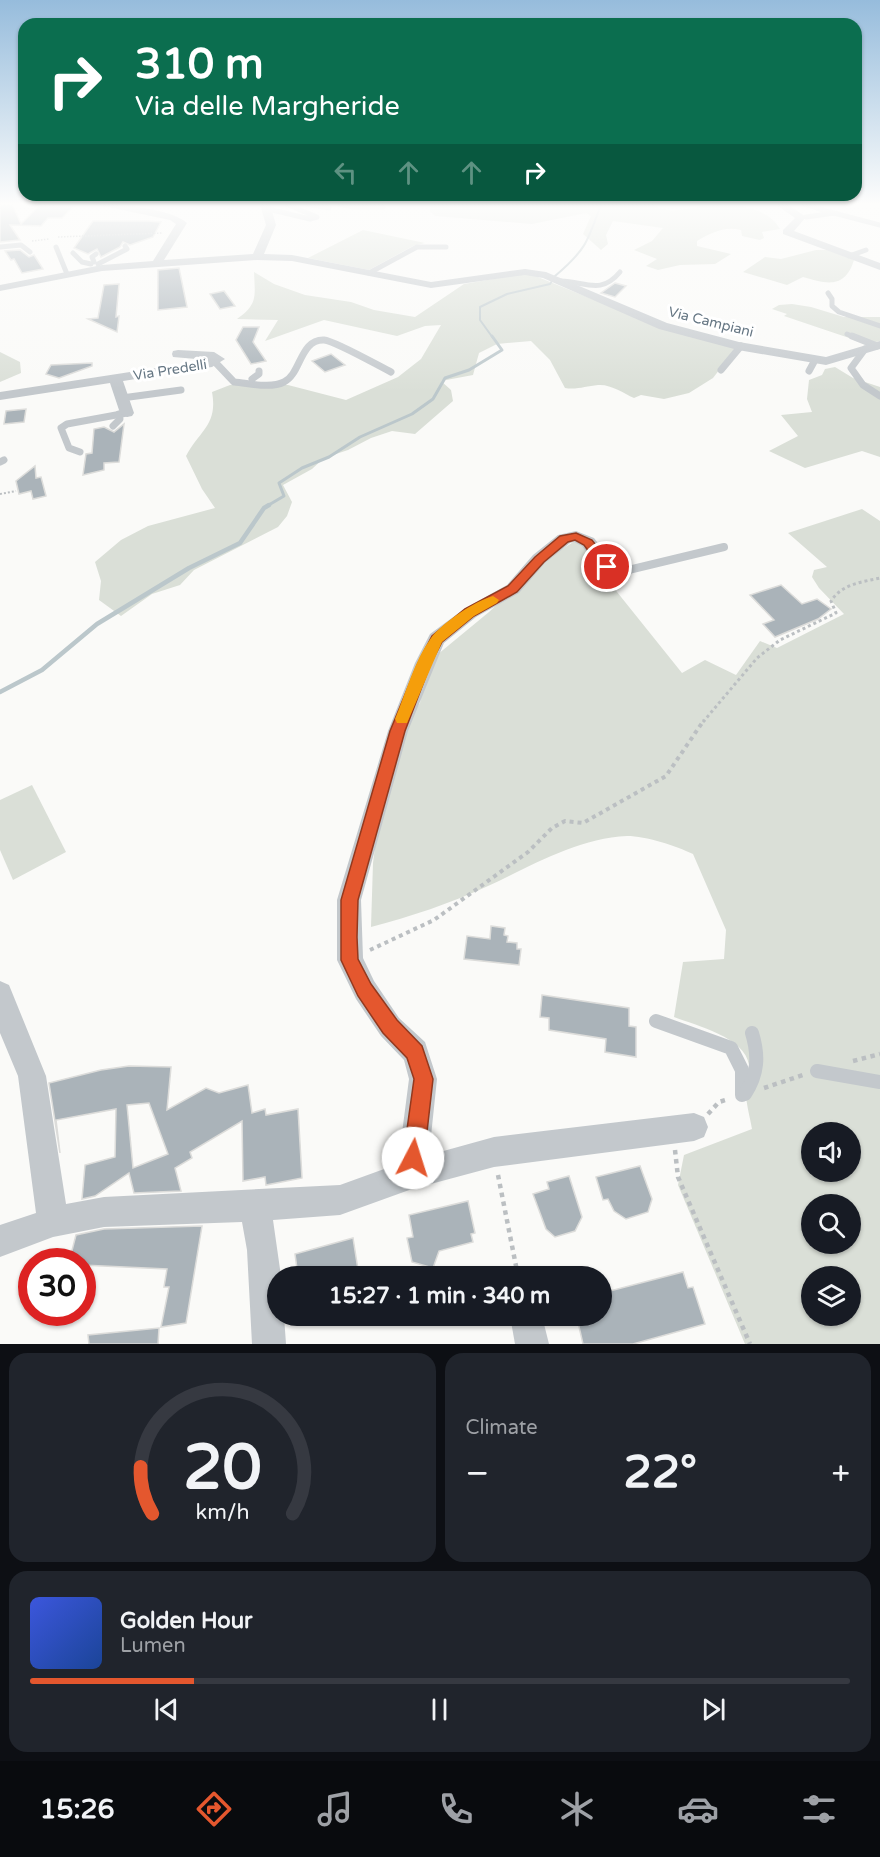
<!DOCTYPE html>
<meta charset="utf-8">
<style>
:root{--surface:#171b24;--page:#20242c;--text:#f1f3f6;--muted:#9ea1a6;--line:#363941;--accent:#e4572e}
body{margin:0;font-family:"Varela Round",sans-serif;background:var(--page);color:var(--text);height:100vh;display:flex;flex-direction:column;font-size:22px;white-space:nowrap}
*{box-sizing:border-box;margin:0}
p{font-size:20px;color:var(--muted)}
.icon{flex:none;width:33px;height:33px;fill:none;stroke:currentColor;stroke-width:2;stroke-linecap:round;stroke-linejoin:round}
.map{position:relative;height:1344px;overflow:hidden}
.details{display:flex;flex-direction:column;gap:9px;padding:9px;background:#0d0f14;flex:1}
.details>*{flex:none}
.banner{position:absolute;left:18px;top:18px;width:844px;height:183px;border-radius:18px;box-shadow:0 2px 4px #0004;background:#0b6e4f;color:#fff;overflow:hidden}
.tools{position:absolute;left:801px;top:1122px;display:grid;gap:12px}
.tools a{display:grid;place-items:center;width:60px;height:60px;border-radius:50%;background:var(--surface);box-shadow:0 2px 4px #0004;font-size:30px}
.speed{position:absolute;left:18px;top:1248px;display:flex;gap:12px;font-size:30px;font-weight:700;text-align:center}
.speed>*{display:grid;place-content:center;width:78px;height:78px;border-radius:50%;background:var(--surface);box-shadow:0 2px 4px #0004;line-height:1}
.speed .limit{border:9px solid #d22;background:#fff;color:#111}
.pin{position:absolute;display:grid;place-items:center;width:51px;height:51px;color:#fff;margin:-26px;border:3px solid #fff;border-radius:50%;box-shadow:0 2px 6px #0007}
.me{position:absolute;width:66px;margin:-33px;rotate:5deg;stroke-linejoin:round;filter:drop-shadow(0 0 4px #0008)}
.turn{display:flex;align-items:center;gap:21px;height:126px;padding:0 18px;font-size:27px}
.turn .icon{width:78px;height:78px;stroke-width:2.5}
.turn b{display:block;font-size:42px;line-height:51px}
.lanes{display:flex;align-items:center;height:57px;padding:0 18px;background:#0003;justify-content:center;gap:30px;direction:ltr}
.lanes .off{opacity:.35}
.big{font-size:45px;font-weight:700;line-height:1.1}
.details .card{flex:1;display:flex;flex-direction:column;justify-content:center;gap:9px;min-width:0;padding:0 21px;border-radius:18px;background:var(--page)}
.details .dial{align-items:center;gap:0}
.dial svg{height:156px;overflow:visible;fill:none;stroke:var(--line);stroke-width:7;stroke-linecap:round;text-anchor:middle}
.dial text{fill:var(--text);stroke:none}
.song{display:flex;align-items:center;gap:18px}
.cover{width:72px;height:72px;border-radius:9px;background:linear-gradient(135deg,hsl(230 70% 55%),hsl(220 70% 35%))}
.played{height:6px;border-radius:3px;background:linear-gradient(90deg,var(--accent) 20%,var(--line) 20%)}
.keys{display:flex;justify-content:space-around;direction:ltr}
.heat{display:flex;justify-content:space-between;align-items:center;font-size:33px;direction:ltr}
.details .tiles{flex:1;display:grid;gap:9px;grid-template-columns:1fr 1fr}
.card:last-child{grid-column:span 2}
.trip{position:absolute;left:267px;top:1266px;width:345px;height:60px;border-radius:30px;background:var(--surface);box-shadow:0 2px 4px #0004;font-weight:700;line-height:60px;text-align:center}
.tab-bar{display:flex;height:96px;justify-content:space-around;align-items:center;background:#090b0e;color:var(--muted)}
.tab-bar .icon{width:42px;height:42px}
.tab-bar .on{color:var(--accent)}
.tab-bar b{font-size:27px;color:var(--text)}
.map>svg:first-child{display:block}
</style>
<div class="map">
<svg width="880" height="1344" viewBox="0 0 880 1344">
<rect width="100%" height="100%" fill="#fafaf8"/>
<g fill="#dadfd7" fill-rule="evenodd">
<path d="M431 204H653C669 217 694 206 712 205 735 204 768 207 780 229L762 232 764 238 760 240 742 236 741 230C724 226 711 233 697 241V246L731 254 715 264 680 265 658 270 646 266 657 259 634 250 652 241 663 228 613 221 606 235 608 244 601 250 583 234 591 216 586 213 532 224 435 216 430 211Z"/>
<path d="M363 230 425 243 413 246 369 270 308 258Z"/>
<path d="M816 250H829L854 260C845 289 827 284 803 277L787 285 743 272 765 257 781 259Z"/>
<path d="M254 272 274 284 305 295 351 302 374 310 415 317 464 284 515 275H533L592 299 737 347 713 378 689 393 664 399 641 395 634 398C623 393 611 384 598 385 586 386 577 390 565 388L550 360 531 341 497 344 479 353 473 375 441 381 451 390 453 401 415 434 392 431 371 438 348 450 324 458 312 469 283 485 292 502 287 516 278 527 194 570 180 585 152 594 121 616 99 600 101 581 95 562 121 540 148 526 215 508 202 489 186 456C200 430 218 425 212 392L230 385H288L346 400 398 377 421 359 441 325 425 326 397 336 324 320 265 341 278 320 237 319C258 304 255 297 254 272Z"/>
<path d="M792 304 811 307 844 317H880V341L867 344 784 316 787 314 772 309 779 305Z"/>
<path d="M0 352 20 362 21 373 0 382Z"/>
<path d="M835 367 853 378 880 387V457L862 451 805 468 769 451 798 436 781 415 812 412 807 399 809 380 822 375 825 369Z"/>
<path d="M862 509 880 521V1344H745L678 1185 684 1155 752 1129C750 1117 746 1104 746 1092 746 1083 751 1075 749 1065 745 1037 697 1026 674 1017L683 962 724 959 726 930 693 854C676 846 646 836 627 836 578 838 531 866 488 886 451 903 410 917 371 927L373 863 378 824 398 736 420 703 426 664 489 612 543 561 575 541 586 546 601 572 682 673 705 660 736 675 760 641 777 648 844 614 819 588 812 577 814 570 827 567 788 533ZM812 1132H850V1172H812ZM812 1204H850V1244H812ZM812 1276H850V1316H812Z"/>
<path d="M32 785 66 852 13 880 0 850V800Z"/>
</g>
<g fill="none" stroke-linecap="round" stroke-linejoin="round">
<g stroke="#bbc7cb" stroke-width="2">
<path d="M555 276C586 250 588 241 601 204"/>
<path d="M493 338 480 320V307L507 294 550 284 552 281"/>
</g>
<path stroke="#bbc7cb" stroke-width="3" d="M267 506 284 496 279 483 302 468 329 457 360 437 412 414 433 399 445 378 469 370 502 350 492 336"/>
<path stroke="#bbc7cb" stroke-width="4.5" d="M0 692 42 670 97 624 189 568 240 543 264 508 269 505"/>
</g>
<g fill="#aab3b9" stroke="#dcdcda" stroke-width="1.5" fill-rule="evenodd">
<path d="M0 204H12L21 224 40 205 73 207 62 218H48L41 226 10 225 20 240 0 242Z"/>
<path d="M93 221H148L161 222 153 237 130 245 123 242 120 247 101 257 97 249 88 254 74 248Z"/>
<path d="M20 250 29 257 34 255 43 269 22 273 14 259 11 260 5 251Z"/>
<path d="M179 268 187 307 158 310V270Z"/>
<path d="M615 283 626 286 615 297 601 293Z"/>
<path d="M119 284 116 317 119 316 117 332 88 319 98 318 104 285Z"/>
<path d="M224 291 235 306 220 309 210 294Z"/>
<path d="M243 327H259L253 342 266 361 251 364 236 340Z"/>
<path d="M331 354 345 365 325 372 312 361Z"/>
<path d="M92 363V366L59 378 46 374 51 365Z"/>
<path d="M26 409 24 422 4 424 6 411Z"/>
<path d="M124 424 119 462 104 463V470L83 475 86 454 92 453 94 429 104 427 114 432Z"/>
<path d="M35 466 36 478 41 477 46 496 33 499 31 491 19 494 16 481Z"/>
<path d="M781 585 802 604 817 599 831 609 818 619 775 637 763 624 774 620 750 595Z"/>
<path d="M491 926 505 928 504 935 508 936 507 942 517 943V949H521L519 965 464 959 467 936 490 939Z"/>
<path d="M542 995 629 1008V1026L636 1027V1057L605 1052 606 1039 549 1030V1018L540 1017Z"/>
<path d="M129 1066 171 1067 167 1110 206 1088 219 1093 248 1085 252 1113 265 1109 266 1115 298 1109 302 1178 266 1185 265 1177 243 1181 242 1121 190 1152 192 1158 175 1168 181 1191 134 1193 129 1173 95 1196 82 1199 85 1165 115 1157 116 1109 56 1120 60 1153 49 1083 101 1070ZM149 1103 168 1154 133 1168 127 1105Z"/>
<path d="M640 1166 652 1199 648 1212 626 1219 614 1211 608 1199 603 1200 596 1177Z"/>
<path d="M569 1176 582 1217 575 1231 555 1237 546 1229 533 1194 549 1189 547 1182Z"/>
<path d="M468 1201 475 1233 471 1234 473 1242 439 1251 433 1268 412 1262 407 1238 413 1237 409 1215Z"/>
<path d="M202 1226 186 1323 161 1327 169 1287H164L167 1269 82 1265V1262H69L76 1235 104 1229Z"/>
<path d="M353 1238 359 1276H298L295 1254Z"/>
<path d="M683 1272 688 1288 693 1287 705 1324 633 1344H583L577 1318 602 1316V1293Z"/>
<path d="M159 1328 158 1344H89L88 1335Z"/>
</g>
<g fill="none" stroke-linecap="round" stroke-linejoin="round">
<g stroke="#bbbfc2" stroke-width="1.5" stroke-dasharray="1.5 1.5" stroke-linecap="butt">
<path d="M58 237 163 233"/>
<path d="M32 241 49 239"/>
</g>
<path stroke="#bbbfc2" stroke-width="2" stroke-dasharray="2 2" stroke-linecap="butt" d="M0 494 16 491"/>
<path stroke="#bbbfc2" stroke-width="3" stroke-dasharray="3 3" stroke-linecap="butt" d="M703 722 757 658 780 640 836 613 831 601C842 584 862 582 880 578"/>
<path stroke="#bbbfc2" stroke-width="4" stroke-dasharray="4 4" stroke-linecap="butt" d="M370 950 434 920 528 852 552 828 565 821 583 823 666 776 704 720"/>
<g stroke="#bbbfc2" stroke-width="4.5" stroke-dasharray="4.5 4.5" stroke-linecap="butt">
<path d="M853 1061 880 1054"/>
<path d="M764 1088 803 1075"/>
<path d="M708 1114 719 1102 729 1099"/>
<path d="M675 1150 678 1177 750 1344"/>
<path d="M498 1175 518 1276"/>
</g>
<g stroke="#c3c8cc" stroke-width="5">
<path d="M306 204 329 208 325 204"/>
<path d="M339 204 353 207H383L378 204"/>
<path d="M804 204 833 213"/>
<path d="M268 209 310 219 317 217 286 204"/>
<path d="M806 217 834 213 880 225"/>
<path d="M0 247 21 245 30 252"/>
<path d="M56 247 67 274"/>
<path d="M73 253 82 262 91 264"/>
<path d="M849 256 866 250"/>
<path d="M94 262 92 257 96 254"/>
<path d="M98 264 127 249 125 246"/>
<path d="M369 273 417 247H446"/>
<path d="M561 281C586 282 601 295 620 272"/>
<path d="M828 293 832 299V306L839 312 880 326"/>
<path d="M847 334 856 338"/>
</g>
<g stroke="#c3c8cc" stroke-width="7">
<path d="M852 336 877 346"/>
<path d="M865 349 851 368 863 385 880 396"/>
<path d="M215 362 234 382C249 383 270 389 284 382 301 374 300 339 324 340 335 341 379 366 391 372"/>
<path d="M721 370 741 346"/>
<path d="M809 371 815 360"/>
<path d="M252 379 259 374V371"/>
<path d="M122 398 181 390"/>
<path d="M113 426 120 419 119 414"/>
<path d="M80 452 69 448 61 428 67 424 127 413"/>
<path d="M0 462 4 460"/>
</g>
<path stroke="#c3c8cc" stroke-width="8" d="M607 567 609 571 616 573 724 547"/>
<g stroke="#c3c8cc" stroke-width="14">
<path d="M656 1021 731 1048 742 1070V1095"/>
<path d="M817 1071 880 1082"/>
<path d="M745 1094C758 1074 759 1056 752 1033"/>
</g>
<g fill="#c3c8cc" fill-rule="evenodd">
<path d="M94 204C117 204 171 208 187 223L164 260 253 254 266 225 260 204H270L276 225 264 254 292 255 431 282 525 269 546 272 667 323 739 342 826 357 880 341V349L826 365 738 350 659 329 543 278 525 275 431 288 292 261 257 260 102 271 0 291V285L102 265 153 261 176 224 170 220Z"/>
<path d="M775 204H787L806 217 794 231 880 263V270L783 234V230L795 218Z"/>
<path d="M178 350 214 352 225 359 212 367 123 381 134 413 132 416 127 417 120 413 110 383 0 400V392L208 360 173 357 172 354 173 351Z"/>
<path d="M576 531 594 538 616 567 613 571H601L582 546 574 542 570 543 545 563 519 593 476 617 444 643 408 731 361 900 363 958 374 981 399 1018 425 1042 437 1079 429 1155 494 1137 694 1113 704 1117 708 1127 704 1137 694 1141 494 1167 412 1189 340 1215 273 1220 281 1276H278V1316H284L286 1344H252L247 1250 242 1222 104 1227 53 1237 0 1257V1225L36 1213 18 1076 0 1033V981L9 985 46 1076 66 1204 104 1197 340 1185 398 1164 409 1079 404 1060 381 1036 356 999 337 960V900L388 731 415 663 430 634 464 609 507 585 533 555 558 535Z"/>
<path d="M510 1316H542L549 1344H515Z"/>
</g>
</g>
<linearGradient id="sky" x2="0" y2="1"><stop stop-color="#96bcdc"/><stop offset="0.52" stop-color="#fdfdfc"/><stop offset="1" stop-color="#fdfdfc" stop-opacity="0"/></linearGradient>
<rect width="880" height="392" fill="url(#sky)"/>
<path fill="#e4572e" stroke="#94391e" stroke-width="1.5" d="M576 533 592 540 613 567 611 570H602L584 545 575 540 568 542 544 562 517 592 474 616 442 642 431 663 405 731 358 900 357 937 358 959 371 984 397 1020 422 1046 433 1079 424 1158 421 1166 413 1169 406 1166 403 1158 414 1079 407 1058 383 1033 358 996 341 960V900L390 731 418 663 432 636 465 609 508 586 535 557 560 536Z"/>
<path fill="#f59e0b" d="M493 596 499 600 497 603 474 616 442 642 407 723H397L395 719C406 693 414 661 431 638 442 623 475 601 493 596Z"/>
<g text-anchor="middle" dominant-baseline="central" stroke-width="6" stroke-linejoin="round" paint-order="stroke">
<g font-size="14" fill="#657683" stroke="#fff">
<text transform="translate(711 322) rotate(14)">Via Campiani</text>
<text transform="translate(170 370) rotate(-9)">Via Predelli</text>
</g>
</g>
</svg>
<div class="tools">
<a><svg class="icon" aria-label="sound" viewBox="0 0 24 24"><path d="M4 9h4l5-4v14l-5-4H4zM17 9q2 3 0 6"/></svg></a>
<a><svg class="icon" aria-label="search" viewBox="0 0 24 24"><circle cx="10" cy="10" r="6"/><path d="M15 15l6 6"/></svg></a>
<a><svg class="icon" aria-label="layers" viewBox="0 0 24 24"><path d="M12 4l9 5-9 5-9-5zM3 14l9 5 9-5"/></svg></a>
</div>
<div class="speed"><div class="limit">30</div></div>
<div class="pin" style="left:607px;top:567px;background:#d93025"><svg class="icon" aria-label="arrive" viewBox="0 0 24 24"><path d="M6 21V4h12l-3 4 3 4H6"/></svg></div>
<svg class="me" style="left:413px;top:1158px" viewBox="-20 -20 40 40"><circle r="19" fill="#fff"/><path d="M0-13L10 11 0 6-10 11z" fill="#e4572e"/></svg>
<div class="trip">15:27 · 1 min · 340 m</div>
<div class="banner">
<div class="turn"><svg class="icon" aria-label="right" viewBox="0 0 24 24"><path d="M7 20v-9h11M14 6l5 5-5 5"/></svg><div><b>310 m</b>Via delle Margheride</div></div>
<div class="lanes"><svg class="icon off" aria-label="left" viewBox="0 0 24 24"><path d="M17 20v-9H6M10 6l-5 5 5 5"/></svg><svg class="icon off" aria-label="ahead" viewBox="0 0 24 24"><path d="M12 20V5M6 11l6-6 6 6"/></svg><svg class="icon off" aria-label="ahead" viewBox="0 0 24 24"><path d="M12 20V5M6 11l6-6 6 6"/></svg><svg class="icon" aria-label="right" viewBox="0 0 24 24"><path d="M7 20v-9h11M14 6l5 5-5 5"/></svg></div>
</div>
</div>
<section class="details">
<div class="tiles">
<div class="card dial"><svg viewBox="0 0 100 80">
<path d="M14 69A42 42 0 1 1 86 69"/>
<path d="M14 69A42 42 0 0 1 8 45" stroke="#e4572e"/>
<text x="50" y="56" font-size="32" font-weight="700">20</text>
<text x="50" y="72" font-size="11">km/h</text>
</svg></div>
<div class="card"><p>Climate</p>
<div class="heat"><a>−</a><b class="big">22°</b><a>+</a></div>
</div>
<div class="card">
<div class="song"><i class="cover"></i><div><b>Golden Hour</b><p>Lumen</p></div></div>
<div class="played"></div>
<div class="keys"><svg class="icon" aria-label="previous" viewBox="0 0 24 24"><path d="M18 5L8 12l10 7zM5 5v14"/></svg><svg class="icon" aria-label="pause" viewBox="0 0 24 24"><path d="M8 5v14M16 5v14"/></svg><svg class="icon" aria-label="next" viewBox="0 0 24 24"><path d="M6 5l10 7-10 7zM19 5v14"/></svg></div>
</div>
</div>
</section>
<nav class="tab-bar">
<b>15:26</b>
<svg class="icon on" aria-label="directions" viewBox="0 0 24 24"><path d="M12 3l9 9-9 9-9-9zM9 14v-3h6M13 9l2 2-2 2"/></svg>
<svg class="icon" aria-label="music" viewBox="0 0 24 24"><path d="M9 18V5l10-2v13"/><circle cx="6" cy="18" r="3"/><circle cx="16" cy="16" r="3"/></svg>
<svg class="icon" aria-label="phone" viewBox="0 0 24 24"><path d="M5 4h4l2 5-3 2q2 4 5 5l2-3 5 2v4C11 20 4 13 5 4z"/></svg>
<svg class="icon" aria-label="climate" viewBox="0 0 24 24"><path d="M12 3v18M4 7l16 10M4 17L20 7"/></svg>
<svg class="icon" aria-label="car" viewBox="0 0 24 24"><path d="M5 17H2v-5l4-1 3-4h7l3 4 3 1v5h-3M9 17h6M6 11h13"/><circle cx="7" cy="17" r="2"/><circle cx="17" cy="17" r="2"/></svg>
<svg class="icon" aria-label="filters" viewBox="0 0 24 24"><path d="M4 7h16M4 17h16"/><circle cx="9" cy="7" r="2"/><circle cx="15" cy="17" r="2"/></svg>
</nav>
